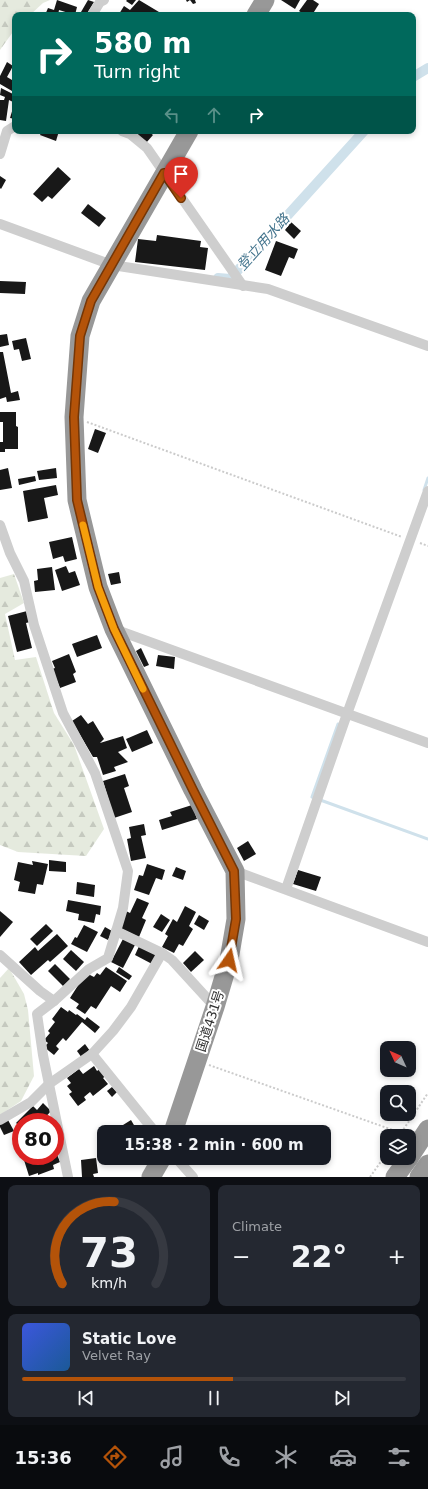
<!DOCTYPE html>
<meta charset="utf-8">
<style>
:root{--surface:#171b24;--page:#242831;--text:#f1f3f6;--muted:#9ea1a6;--line:#363941;--accent:#b45309}
body{margin:0;font-family:"DejaVu Sans","Noto Sans JP",sans-serif;background:var(--page);color:var(--text);height:100vh;display:flex;flex-direction:column;font-size:15px;white-space:nowrap}
*{box-sizing:border-box;margin:0}
p{font-size:13px;color:var(--muted)}
.icon{flex:none;width:22px;height:22px;fill:none;stroke:currentColor;stroke-width:2;stroke-linecap:round;stroke-linejoin:round}
.map{position:relative;height:1177px;overflow:hidden}
.panel{display:flex;flex-direction:column;gap:8px;padding:8px;background:#0d0f14;flex:1}
.panel>*{flex:none}
.top-card{position:absolute;left:12px;top:12px;width:404px;height:122px;border-radius:8px;box-shadow:0 2px 6px #0003;background:#00695c;color:#fff;overflow:hidden}
.needle{width:26px;rotate:314deg}
.tools{position:absolute;left:380px;top:1041px;display:grid;gap:8px}
.tools a{display:grid;place-items:center;width:36px;height:36px;border-radius:8px;background:var(--surface);box-shadow:0 2px 6px #0003;font-size:20px}
.speed{position:absolute;left:12px;top:1113px;display:flex;gap:8px;font-size:20px;font-weight:700;text-align:center}
.speed>*{display:grid;place-content:center;width:52px;height:52px;border-radius:50%;background:var(--surface);box-shadow:0 2px 6px #0003;line-height:1}
.speed .limit{border:6px solid #d22;background:#fff;color:#111}
.pin{position:absolute;display:grid;place-items:center;width:34px;height:34px;color:#fff;margin:-41px -17px;border-radius:50% 50% 50% 0;rotate:-45deg;box-shadow:0 0 4px #0007}
.pin .icon{rotate:45deg}
.me{position:absolute;width:44px;margin:-22px;rotate:11deg;stroke-linejoin:round;filter:drop-shadow(0 0 3px #0008)}
.turn{display:flex;align-items:center;gap:14px;height:84px;padding:0 16px;font-size:18px}
.turn .icon{width:52px;height:52px;stroke-width:2.5}
.turn b{display:block;font-size:28px;line-height:34px}
.lanes{display:flex;align-items:center;height:38px;padding:0 16px;background:#0003;justify-content:center;gap:20px;direction:ltr}
.lanes .off{opacity:.35}
.big{font-size:30px;font-weight:800;line-height:1.1}
.panel .tile{flex:1;display:flex;flex-direction:column;justify-content:center;gap:6px;min-width:0;padding:0 14px;border-radius:8px;background:var(--page)}
.panel .dial{align-items:center;gap:0}
.dial svg{height:104px;overflow:visible;fill:none;stroke:var(--line);stroke-width:7;stroke-linecap:round;text-anchor:middle}
.dial text{fill:var(--text);stroke:none}
.song{display:flex;align-items:center;gap:12px}
.cover{width:48px;height:48px;border-radius:6px;background:linear-gradient(135deg,hsl(230 70% 55%),hsl(210 70% 35%))}
.played{height:4px;border-radius:2px;background:linear-gradient(90deg,var(--accent) 55%,var(--line) 55%)}
.keys{display:flex;justify-content:space-around;direction:ltr}
.heat{display:flex;justify-content:space-between;align-items:center;font-size:22px;direction:ltr}
.panel .tiles{flex:1;display:grid;gap:8px;grid-template-columns:1fr 1fr}
.tile:last-child{grid-column:span 2}
.trip{position:absolute;left:97px;top:1125px;width:234px;height:40px;border-radius:8px;background:var(--surface);box-shadow:0 2px 6px #0003;font-weight:800;line-height:40px;text-align:center}
.tab-bar{display:flex;height:64px;justify-content:space-around;align-items:center;background:#090b0e;color:var(--muted)}
.tab-bar .icon{width:28px;height:28px}
.tab-bar .selected{color:var(--accent)}
.tab-bar b{font-size:18px;color:var(--text)}
.map>svg:first-child{display:block}
</style>
<div class="map">
<svg width="428" height="1177" viewBox="0 0 428 1177">
<defs>
<pattern id="forest-firs" width="22" height="20" patternUnits="userSpaceOnUse"><rect width="22" height="20" fill="#e5eade"/><path d="M5 1l3.5 6h-7zM16 11l3.5 6h-7z" fill="#c5c9bf"/></pattern>
</defs>
<rect width="100%" height="100%" fill="#fff"/>
<g fill="url(#forest-firs)">
<path d="M0 0H50L43 3 30 15H15V29L0 50Z"/>
<path d="M14 574 24 603 5 614 15 660 36 657 54 713 74 745 104 829 86 856 18 852 0 845V578Z"/>
<path d="M9 968 24 994 28 1010 34 1076 21 1101 0 1115V978Z"/>
</g>
<g fill="none" stroke-linecap="round" stroke-linejoin="round">
<g stroke="#cfe1eb" stroke-width="3">
<path d="M424 490 428 478"/>
<path d="M338 724 312 797 428 839"/>
</g>
<g stroke="#cfe1eb" stroke-width="10">
<path d="M413 77 428 68"/>
<path d="M218 278 230 279 364 131"/>
</g>
</g>
<g fill="#181818">
<path d="M57 0 77 7 75 15 59 10 58 15H45L48 8 54 10Z"/>
<path d="M88 0 94 2 86 15 81 12Z"/>
<path d="M127 0H136L132 5 126 1Z"/>
<path d="M139 0 159 12 157 15H151L146 12 145 15H122L119 14 124 6 130 10Z"/>
<path d="M186 0H195L196 3 193 4 190 0 187 2Z"/>
<path d="M281 0H300L295 9Z"/>
<path d="M307 0H313L319 4 312 15H305L299 11Z"/>
<path d="M7 62 13 66 7 77 12 80 15 73V86L12 91 0 84V76Z"/>
<path d="M1 88 15 95 13 102 9 100 6 121 0 120V100H4L5 97 0 95Z"/>
<path d="M13 108 15 109V119L10 118Z"/>
<path d="M42 131H59L56 141 40 135Z"/>
<path d="M134 131H148L153 135 146 143Z"/>
<path d="M58 167 71 179 52 199 48 196 42 202 33 194Z"/>
<path d="M181 170 186 176 178 182 173 176Z"/>
<path d="M0 176 6 180 1 189 0 188Z"/>
<path d="M88 204 106 218 99 227 81 213Z"/>
<path d="M291 222 301 231 294 239 285 230Z"/>
<path d="M157 235 201 241 200 247 208 248 205 270 135 262 138 239 156 241Z"/>
<path d="M276 241 298 249 294 259 289 257 281 276 265 270Z"/>
<path d="M0 281 26 282 25 294 0 293Z"/>
<path d="M7 334 9 345 0 347V335Z"/>
<path d="M26 338 31 359 22 361 19 349 14 350 12 341Z"/>
<path d="M0 352H3L11 393 18 391 20 400 7 402 6 397 0 399Z"/>
<path d="M0 412H16V426L18 427V449H5V452H0V442H3V422H0Z"/>
<path d="M95 429 106 433 98 453 88 449Z"/>
<path d="M8 468 12 488 0 490V470Z"/>
<path d="M56 468 57 478 39 480 37 471Z"/>
<path d="M35 476 36 481 19 485 18 479Z"/>
<path d="M56 485 58 495 44 498 48 518 28 522 23 491Z"/>
<path d="M72 537 77 559 65 562 63 556 53 559 49 542Z"/>
<path d="M66 566 69 573 75 571 80 585 62 591 55 570Z"/>
<path d="M52 567 55 590 35 592 34 581 38 580 37 569Z"/>
<path d="M119 572 121 583 111 585 108 574Z"/>
<path d="M27 611 30 622 26 623 32 648 17 652 8 616Z"/>
<path d="M97 635 102 648 77 657 72 644Z"/>
<path d="M141 648 149 665 144 667 136 651Z"/>
<path d="M69 654 76 672 73 674 76 682 60 688 52 669 55 668 52 661Z"/>
<path d="M158 655 175 657 174 669 156 666Z"/>
<path d="M81 715 88 724 93 721 104 739 100 743 123 736 127 748 118 752 128 762 114 767 116 771 103 775 97 757H93L72 721Z"/>
<path d="M147 730 153 743 132 752 126 739Z"/>
<path d="M125 774 129 786 124 788 132 812 114 818 103 781Z"/>
<path d="M192 805 197 819 162 830 159 820 172 816 170 812Z"/>
<path d="M144 824 146 835 141 836 146 858 131 861 127 839 131 838 129 827Z"/>
<path d="M248 841 256 854 244 861 237 848Z"/>
<path d="M49 860 66 862V872L49 871Z"/>
<path d="M32 861 48 864 43 885 37 884 35 894 18 891 20 882 14 880 18 862 33 865Z"/>
<path d="M147 864 165 870 162 880 156 878 149 895 134 890 139 875 143 876Z"/>
<path d="M176 867 186 871 183 880 172 876Z"/>
<path d="M298 870 321 877 316 891 293 884Z"/>
<path d="M77 882 95 885 94 897 76 894Z"/>
<path d="M137 898 149 903 142 918 146 920 139 937 119 928 126 911 130 913Z"/>
<path d="M68 900 101 906 100 915 96 914 94 923 78 920 79 914 66 911Z"/>
<path d="M185 906 196 912 189 926 193 929 183 946 179 944 174 953 162 947 168 936 165 934 173 919 177 922Z"/>
<path d="M0 911 13 922 0 937Z"/>
<path d="M161 914 170 920 162 932 153 927Z"/>
<path d="M199 915 209 921 204 930 194 924Z"/>
<path d="M46 924 53 931 37 946 30 939Z"/>
<path d="M84 925 98 932 87 952 71 944 75 937 77 938Z"/>
<path d="M105 927 112 931 108 940 100 936Z"/>
<path d="M57 934 68 946 50 962 48 960 31 975 19 962 35 947 38 951Z"/>
<path d="M124 937 136 943 123 968 111 962Z"/>
<path d="M140 944 159 954 154 965 135 955Z"/>
<path d="M71 950 84 962 76 971 63 959Z"/>
<path d="M195 951 204 960 191 972 183 963Z"/>
<path d="M55 964 70 979 63 986 48 971Z"/>
<path d="M106 967 127 981 120 992 111 986 96 1009 91 1006 85 1014 76 1008 79 1004 70 998 86 973 94 977 97 973 100 975Z"/>
<path d="M119 967 132 976 129 980 116 972Z"/>
<path d="M61 1007 68 1012 69 1010 76 1015 77 1014 85 1020 87 1017 100 1027 95 1033 82 1022 66 1041 63 1038 56 1046 59 1049 54 1055 44 1047 48 1043 44 1040 50 1033 48 1031 55 1022 52 1019Z"/>
<path d="M85 1044 90 1051 82 1058 77 1051Z"/>
<path d="M94 1066 97 1071 101 1068 107 1075 103 1078 108 1084 93 1096 90 1092 84 1097 86 1100 78 1106 69 1094 72 1092 67 1086 71 1083 67 1078 79 1069 83 1074Z"/>
<path d="M112 1087 117 1092 112 1097 107 1091Z"/>
<path d="M43 1103 51 1111 41 1122H21V1127L16 1123 33 1106 37 1110Z"/>
<path d="M8 1120 14 1131 4 1135 0 1127V1124Z"/>
<path d="M131 1120 138 1132H117L124 1128 123 1125Z"/>
<path d="M56 1152 60 1162 53 1165 54 1169 38 1175V1173L29 1176 24 1160 36 1156H38L39 1158 46 1156H55V1153Z"/>
<path d="M96 1158 98 1173 93 1174 94 1177H82L81 1160Z"/>
</g>
<g fill="none" stroke-linecap="round" stroke-linejoin="round">
<g stroke="#cbcbcb" stroke-width="2" stroke-dasharray="2 2" stroke-linecap="butt">
<path d="M87 422 402 537"/>
<path d="M420 543 428 546"/>
<path d="M209 1065 407 1135"/>
<path d="M399 1136 428 1093"/>
<path d="M370 1177 387 1153"/>
</g>
<g stroke="#cecece" stroke-width="10">
<path d="M92 15 100 2 104 0"/>
<path d="M122 131 130 134 147 148 243 286"/>
<path d="M0 154 7 131 15 126"/>
<path d="M0 224 112 265 268 289 428 346"/>
<path d="M0 525 10 553 24 581 34 625 63 713 95 773 128 871 123 908 108 958 89 969 54 1001"/>
<path d="M114 629 428 743"/>
<path d="M235 871 428 942"/>
<path d="M286 889 347 714 428 491"/>
<path d="M162 953 172 960 215 1007"/>
<path d="M0 955 40 991 54 1001 37 1014 43 1055 68 1177"/>
<path d="M92 1054 155 1132"/>
<path d="M0 1120 31 1102 49 1084 92 1054 113 1031 131 1007 162 953 116 931"/>
<path d="M176 1158 193 1177"/>
</g>
<g stroke="#989898" stroke-width="19">
<path d="M256 15 265 0"/>
<path d="M173 1132 215 1007 229 960 236 919 235 871 193 790 114 629 98 587 77 500 74 417 80 336 91 301 189 131"/>
<path d="M409 1158 428 1129"/>
<path d="M151 1177 162 1158"/>
<path d="M395 1177 409 1158"/>
<path d="M419 1177 428 1164"/>
</g>
</g>
<g fill="none" stroke-linecap="round" stroke-linejoin="round">
<defs>
<path id="route" d="M181 198 164 173 91 301 80 336 74 417 77 500 98 587 114 629 193 790 234 871 236 919 229 960"/>
</defs>
<use href="#route" stroke="#753606" stroke-width="10"/>
<use href="#route" stroke="#b45309" stroke-width="7"/>
<path stroke="#f59e0b" stroke-width="7" d="M83 525 98 587 114 629 143 689"/>
</g>
<g text-anchor="middle" dominant-baseline="central" stroke-width="4" stroke-linejoin="round" paint-order="stroke">
<g font-size="13" fill="#313131" stroke="#fff">
<text transform="translate(210 1021) rotate(-72)">国道431号</text>
</g>
<g font-size="14" font-style="italic" fill="#44758e" stroke="#fff">
<text transform="translate(263 242) rotate(-48)">登立用水路</text>
</g>
</g>
</svg>
<div class="tools">
<a><svg class="needle" viewBox="-14 -14 28 28"><path d="M0-13l5 13h-10z" fill="#e53935"/><path d="M0 13l5-13h-10z" fill="#9ea1a6"/></svg></a>
<a><svg class="icon" aria-label="search" viewBox="0 0 24 24"><circle cx="10" cy="10" r="6"/><path d="M15 15l6 6"/></svg></a>
<a><svg class="icon" aria-label="layers" viewBox="0 0 24 24"><path d="M12 4l9 5-9 5-9-5zM3 14l9 5 9-5"/></svg></a>
</div>
<div class="speed"><div class="limit">80</div></div>
<div class="pin" style="left:181px;top:198px;background:#d93025"><svg class="icon" aria-label="arrive" viewBox="0 0 24 24"><path d="M6 21V4h12l-3 4 3 4H6"/></svg></div>
<svg class="me" style="left:229px;top:960px" viewBox="-20 -20 40 40"><path d="M0-17L14 15 0 8-14 15z" fill="#b45309" stroke="#fff" stroke-width="4"/></svg>
<div class="trip">15:38 · 2 min · 600 m</div>
<div class="top-card">
<div class="turn"><svg class="icon" aria-label="right" viewBox="0 0 24 24"><path d="M7 20v-9h11M14 6l5 5-5 5"/></svg><div><b>580 m</b>Turn right</div></div>
<div class="lanes"><svg class="icon off" aria-label="left" viewBox="0 0 24 24"><path d="M17 20v-9H6M10 6l-5 5 5 5"/></svg><svg class="icon off" aria-label="ahead" viewBox="0 0 24 24"><path d="M12 20V5M6 11l6-6 6 6"/></svg><svg class="icon" aria-label="right" viewBox="0 0 24 24"><path d="M7 20v-9h11M14 6l5 5-5 5"/></svg></div>
</div>
</div>
<section class="panel">
<div class="tiles">
<div class="tile dial"><svg viewBox="0 0 100 80">
<path d="M14 69A42 42 0 1 1 86 69"/>
<path d="M14 69A42 42 0 0 1 54 6" stroke="#b45309"/>
<text x="50" y="56" font-size="32" font-weight="700">73</text>
<text x="50" y="72" font-size="11">km/h</text>
</svg></div>
<div class="tile"><p>Climate</p>
<div class="heat"><a>−</a><b class="big">22°</b><a>+</a></div>
</div>
<div class="tile">
<div class="song"><i class="cover"></i><div><b>Static Love</b><p>Velvet Ray</p></div></div>
<div class="played"></div>
<div class="keys"><svg class="icon" aria-label="previous" viewBox="0 0 24 24"><path d="M18 5L8 12l10 7zM5 5v14"/></svg><svg class="icon" aria-label="pause" viewBox="0 0 24 24"><path d="M8 5v14M16 5v14"/></svg><svg class="icon" aria-label="next" viewBox="0 0 24 24"><path d="M6 5l10 7-10 7zM19 5v14"/></svg></div>
</div>
</div>
</section>
<nav class="tab-bar">
<b>15:36</b>
<svg class="icon selected" aria-label="directions" viewBox="0 0 24 24"><path d="M12 3l9 9-9 9-9-9zM9 14v-3h6M13 9l2 2-2 2"/></svg>
<svg class="icon" aria-label="music" viewBox="0 0 24 24"><path d="M9 18V5l10-2v13"/><circle cx="6" cy="18" r="3"/><circle cx="16" cy="16" r="3"/></svg>
<svg class="icon" aria-label="phone" viewBox="0 0 24 24"><path d="M5 4h4l2 5-3 2q2 4 5 5l2-3 5 2v4C11 20 4 13 5 4z"/></svg>
<svg class="icon" aria-label="climate" viewBox="0 0 24 24"><path d="M12 3v18M4 7l16 10M4 17L20 7"/></svg>
<svg class="icon" aria-label="car" viewBox="0 0 24 24"><path d="M5 17H2v-5l4-1 3-4h7l3 4 3 1v5h-3M9 17h6M6 11h13"/><circle cx="7" cy="17" r="2"/><circle cx="17" cy="17" r="2"/></svg>
<svg class="icon" aria-label="filters" viewBox="0 0 24 24"><path d="M4 7h16M4 17h16"/><circle cx="9" cy="7" r="2"/><circle cx="15" cy="17" r="2"/></svg>
</nav>
